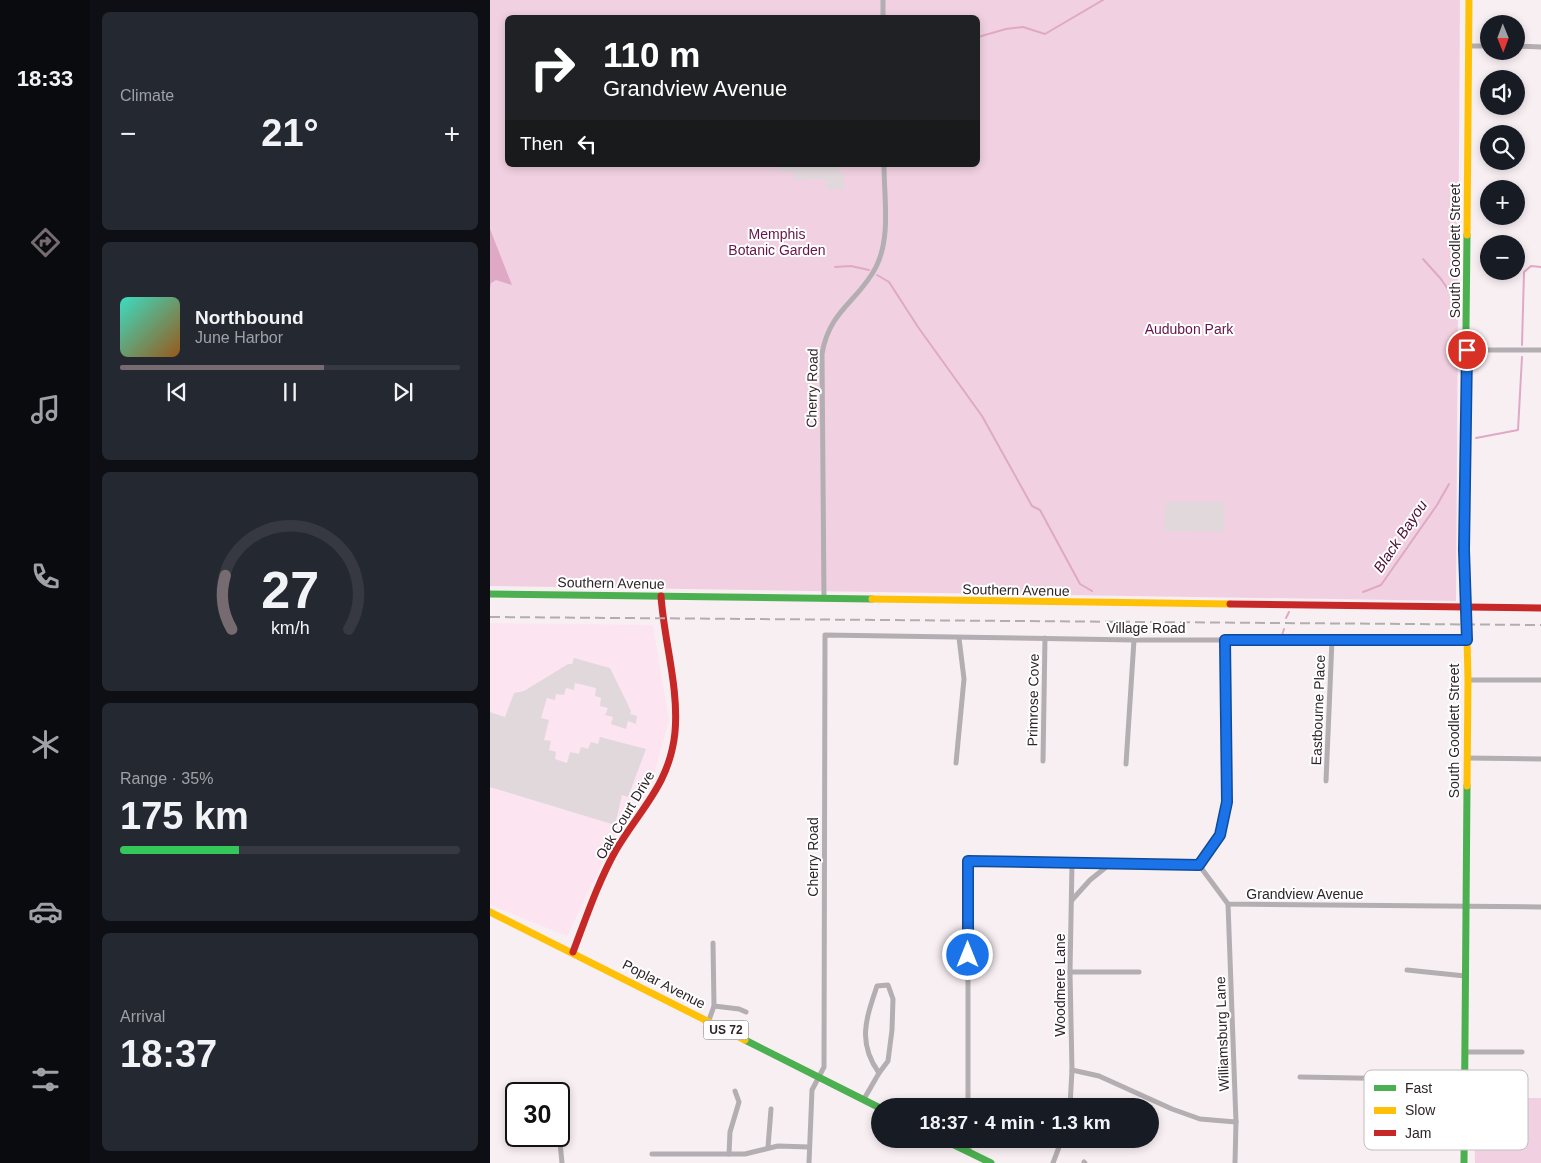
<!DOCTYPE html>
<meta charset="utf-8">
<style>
:root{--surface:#171b24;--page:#242831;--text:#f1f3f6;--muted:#9ea1a6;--line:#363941;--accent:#756b70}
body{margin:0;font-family:Helvetica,sans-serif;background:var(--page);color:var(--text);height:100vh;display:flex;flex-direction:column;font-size:19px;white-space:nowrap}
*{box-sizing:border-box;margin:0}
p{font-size:16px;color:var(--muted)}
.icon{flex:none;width:28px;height:28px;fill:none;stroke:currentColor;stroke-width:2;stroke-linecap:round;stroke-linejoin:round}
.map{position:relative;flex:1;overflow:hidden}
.drawer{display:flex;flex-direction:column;gap:12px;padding:12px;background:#0d0f14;width:400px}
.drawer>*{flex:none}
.top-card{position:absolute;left:15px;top:15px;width:475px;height:152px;border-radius:8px;box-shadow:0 2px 8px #0003;background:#202124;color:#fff;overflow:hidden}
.needle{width:32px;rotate:179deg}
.fabs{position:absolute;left:990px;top:15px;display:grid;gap:10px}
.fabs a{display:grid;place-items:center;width:45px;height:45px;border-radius:50%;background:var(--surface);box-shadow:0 2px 8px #0003;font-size:25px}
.speed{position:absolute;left:15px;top:1082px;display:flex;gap:10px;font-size:25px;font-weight:700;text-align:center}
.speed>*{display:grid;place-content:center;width:65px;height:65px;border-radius:50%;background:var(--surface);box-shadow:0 2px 8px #0003;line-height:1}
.speed .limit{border:2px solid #111;border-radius:8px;background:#fff;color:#111}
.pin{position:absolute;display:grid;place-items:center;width:42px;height:42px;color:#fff;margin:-21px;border:2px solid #fff;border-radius:50%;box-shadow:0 1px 5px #0007}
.me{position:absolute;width:55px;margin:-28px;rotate:0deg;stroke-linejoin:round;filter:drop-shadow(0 0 4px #0008)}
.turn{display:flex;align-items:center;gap:18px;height:105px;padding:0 15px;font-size:22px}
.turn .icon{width:65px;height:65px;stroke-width:2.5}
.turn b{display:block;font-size:35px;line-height:42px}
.then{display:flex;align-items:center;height:48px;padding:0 15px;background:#0003;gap:10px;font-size:19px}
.big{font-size:38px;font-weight:700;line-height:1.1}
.drawer .card{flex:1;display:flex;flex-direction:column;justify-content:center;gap:8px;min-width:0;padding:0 18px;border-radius:8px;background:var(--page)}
.drawer .dial{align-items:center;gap:0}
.dial svg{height:130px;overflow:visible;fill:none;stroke:var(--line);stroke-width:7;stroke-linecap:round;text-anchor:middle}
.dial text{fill:var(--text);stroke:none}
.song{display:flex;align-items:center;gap:15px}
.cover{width:60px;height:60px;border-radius:8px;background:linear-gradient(135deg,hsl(170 70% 55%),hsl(30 70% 35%))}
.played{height:5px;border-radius:2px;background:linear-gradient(90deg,var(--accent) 60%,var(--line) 60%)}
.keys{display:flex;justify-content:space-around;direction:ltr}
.heat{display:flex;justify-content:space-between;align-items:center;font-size:28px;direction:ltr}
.charge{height:8px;border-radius:4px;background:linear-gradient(90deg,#34c759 35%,var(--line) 0)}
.trip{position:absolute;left:381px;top:1098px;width:288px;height:50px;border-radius:25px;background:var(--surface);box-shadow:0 2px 8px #0003;font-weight:700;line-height:50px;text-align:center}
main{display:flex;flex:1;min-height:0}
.dock{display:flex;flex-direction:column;width:90px;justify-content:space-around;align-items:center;background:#090b0e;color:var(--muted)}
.dock .icon{width:35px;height:35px}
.dock .on{color:var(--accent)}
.dock b{font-size:22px;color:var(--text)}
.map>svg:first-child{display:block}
</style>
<main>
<nav class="dock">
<b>18:33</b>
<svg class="icon on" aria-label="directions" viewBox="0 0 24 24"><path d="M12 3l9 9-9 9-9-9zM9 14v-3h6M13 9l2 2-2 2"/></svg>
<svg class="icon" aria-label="music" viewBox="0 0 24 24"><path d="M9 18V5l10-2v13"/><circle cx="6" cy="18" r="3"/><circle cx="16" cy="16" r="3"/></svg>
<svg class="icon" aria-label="phone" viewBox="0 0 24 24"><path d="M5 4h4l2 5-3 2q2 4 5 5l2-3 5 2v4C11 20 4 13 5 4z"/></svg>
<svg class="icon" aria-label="climate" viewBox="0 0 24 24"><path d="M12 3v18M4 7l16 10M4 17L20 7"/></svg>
<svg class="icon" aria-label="car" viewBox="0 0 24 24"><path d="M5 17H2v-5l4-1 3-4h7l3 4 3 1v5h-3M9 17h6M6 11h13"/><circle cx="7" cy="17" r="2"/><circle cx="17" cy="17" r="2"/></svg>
<svg class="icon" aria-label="filters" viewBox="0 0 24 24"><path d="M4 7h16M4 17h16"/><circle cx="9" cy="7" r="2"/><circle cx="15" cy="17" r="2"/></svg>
</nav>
<section class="drawer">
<div class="card"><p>Climate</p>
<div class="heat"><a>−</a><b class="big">21°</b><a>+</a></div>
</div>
<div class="card">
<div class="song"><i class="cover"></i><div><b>Northbound</b><p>June Harbor</p></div></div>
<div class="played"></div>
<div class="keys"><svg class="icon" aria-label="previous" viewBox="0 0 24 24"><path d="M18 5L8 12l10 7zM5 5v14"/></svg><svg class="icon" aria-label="pause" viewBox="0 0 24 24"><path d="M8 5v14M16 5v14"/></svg><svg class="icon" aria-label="next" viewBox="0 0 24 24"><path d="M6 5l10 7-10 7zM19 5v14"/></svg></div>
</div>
<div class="card dial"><svg viewBox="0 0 100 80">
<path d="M14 69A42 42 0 1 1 86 69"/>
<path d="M14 69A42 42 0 0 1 10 36" stroke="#756b70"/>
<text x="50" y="56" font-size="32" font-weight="700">27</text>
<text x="50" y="72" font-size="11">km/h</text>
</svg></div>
<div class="card"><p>Range · 35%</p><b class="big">175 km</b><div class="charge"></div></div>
<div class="card"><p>Arrival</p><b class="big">18:37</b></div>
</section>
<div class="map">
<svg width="1051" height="1163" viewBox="0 0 1051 1163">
<rect width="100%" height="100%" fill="#f8eff3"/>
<path fill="#fce4f0" d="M0 623 163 625 179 721 162 781 122 843 77 936 0 905Z"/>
<g fill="#f1d1e1" fill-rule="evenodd">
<path d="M0 0H970L966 601 0 586ZM18 18H488V165H18Z"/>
<path d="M1026 1098H1051V1163H985L984 1114H1026Z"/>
</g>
<path fill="#dfa9c6" d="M0 229 22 285 6 280 1 283 0 288Z"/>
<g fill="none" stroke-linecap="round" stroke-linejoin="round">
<g stroke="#dfa9c6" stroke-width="2">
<path d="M488 37 516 29 533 27 555 34 613 0"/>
<path d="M933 259 951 279 965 300"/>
<path d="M345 267 361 266 379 270"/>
<path d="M387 275 399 282 428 327 492 416 542 506 550 510 590 584 602 591"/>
<path d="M1032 345 1034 272 1041 266 1051 267"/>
<path d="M986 438 1028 430 1032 357"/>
<path d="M873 592 891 585 947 505 959 484"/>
<path d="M796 618 799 612"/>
<path d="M792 635 794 629"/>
</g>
</g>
<g fill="#e1d8dc">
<path d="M289 165H350V173H354V189L337 190 336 179 304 180V172H289Z"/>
<path d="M675 502H735L734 532 674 531Z"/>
<path d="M84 658 120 668 141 711 140 714 147 716 146 724 138 721 136 729 121 724 123 717 115 715 118 708 110 706 111 698 105 696 106 688 85 683 84 690 76 688 74 695 66 694 65 700 57 698 51 718 59 720 54 740 61 741 59 750 66 752 65 759 77 763 80 752 89 754 91 747 98 749 101 742 108 744 110 737 156 749 138 797 132 795 125 825 0 787V712L15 717 24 693 34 691 78 664H82Z"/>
</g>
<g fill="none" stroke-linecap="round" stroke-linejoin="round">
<g stroke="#b3aeb1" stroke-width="5">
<path d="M393 0V18"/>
<path d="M979 46H999"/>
<path d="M1026 46 1051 47"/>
<path d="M977 350H1051"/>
<path d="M334 599 332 354C339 310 369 301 386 267 401 237 394 198 394 165"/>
<path d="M978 680H1051"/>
<path d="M977 758 1051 759"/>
<path d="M553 761 555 638"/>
<path d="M466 763 474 679 469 638"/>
<path d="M636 764 644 640"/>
<path d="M836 781 842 640"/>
<path d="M709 865 730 835 737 802 735 640"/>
<path d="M582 900 600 880 620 864"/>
<path d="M738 904 746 1122 745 1163"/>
<path d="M917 970 975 976"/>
<path d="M580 972H649"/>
<path d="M398 985 403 999 402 1030 398 1061 389 1073C367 1042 376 1019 387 986Z"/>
<path d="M224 1006 249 1009 256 1012"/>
<path d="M219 1020 224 1006 223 943"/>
<path d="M975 1052H1032"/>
<path d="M582 1070 609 1076 682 1109 710 1119 746 1122"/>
<path d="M810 1077 975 1080"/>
<path d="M374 1099 389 1073"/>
<path d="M478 1106V861L709 865 738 904 1051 907"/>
<path d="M580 1106 582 1070 580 972 582 863"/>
<path d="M69 1129 75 1120"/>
<path d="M69 1132 72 1163"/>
<path d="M479 1139V1152"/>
<path d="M278 1147 281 1109"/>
<path d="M162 1154H255L288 1146 319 1147"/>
<path d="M239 1154 240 1132 249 1102 245 1091"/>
<path d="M594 1162 595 1163"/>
<path d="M319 1163 322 1090 334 1067 335 635 644 640H977"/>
<path d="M563 1163 572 1139"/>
</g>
<g stroke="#4caf50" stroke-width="7">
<path d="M974 509 977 235"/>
<path d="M0 594 382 599"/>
<path d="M255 1040 390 1108"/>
<path d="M452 1139 501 1163"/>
<path d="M974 1163 977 786"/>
</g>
<g stroke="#ffc107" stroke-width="7">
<path d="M977 235 979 0"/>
<path d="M974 509 978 680 977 786"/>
<path d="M382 599 740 604"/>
<path d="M0 912 255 1040"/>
</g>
<g stroke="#c62828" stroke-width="7">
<path d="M740 604 1051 608"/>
<path d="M83 952C96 918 108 882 126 850 150 809 180 784 185 732 189 687 174 641 171 596"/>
</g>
<path stroke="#b2aeb0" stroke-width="2" stroke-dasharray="10 5" stroke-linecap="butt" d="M0 617 1051 625"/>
</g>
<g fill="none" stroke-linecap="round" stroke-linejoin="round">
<defs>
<path id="route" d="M478 955V861L709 865 730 835 737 802 735 640H977L974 550 977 350"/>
</defs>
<use href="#route" stroke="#114b97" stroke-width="12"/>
<use href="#route" stroke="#1a73e8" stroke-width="9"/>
</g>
<g text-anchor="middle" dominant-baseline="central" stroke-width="4" stroke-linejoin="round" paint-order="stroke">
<rect fill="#fff" stroke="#6d6669" stroke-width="1" x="213.5" y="1020.5" width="45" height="19" rx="4"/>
<g font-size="12" font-weight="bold" fill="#2e2429">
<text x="236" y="1030">US 72</text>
</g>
<g font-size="14" fill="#68134a" stroke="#fff">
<text x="287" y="234">Memphis<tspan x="287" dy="16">Botanic Garden</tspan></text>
<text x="699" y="329">Audubon Park</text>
</g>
<g font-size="14" fill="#2e2429" stroke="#fff">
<text transform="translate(965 251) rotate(-90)">South Goodlett Street</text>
<text transform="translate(322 388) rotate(-89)">Cherry Road</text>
<text transform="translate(121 583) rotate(1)">Southern Avenue</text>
<text transform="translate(526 590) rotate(1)">Southern Avenue</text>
<text x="656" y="628">Village Road</text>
<text transform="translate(543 700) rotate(-89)">Primrose Cove</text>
<text transform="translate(828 710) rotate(-88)">Eastbourne Place</text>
<text transform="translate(964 731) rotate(-90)">South Goodlett Street</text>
<text transform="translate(135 815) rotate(-59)">Oak Court Drive</text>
<text transform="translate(323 857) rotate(-90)">Cherry Road</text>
<text x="815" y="894">Grandview Avenue</text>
<text transform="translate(174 984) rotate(27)">Poplar Avenue</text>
<text transform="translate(570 985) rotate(-90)">Woodmere Lane</text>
<text transform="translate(732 1034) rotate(-92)">Williamsburg Lane</text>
</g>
<g font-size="15" font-style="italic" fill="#4d0d36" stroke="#fff">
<text transform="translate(910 536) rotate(-56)">Black Bayou</text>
</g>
</g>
<rect x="874" y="1070" width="164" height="80" rx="8" fill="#fff" stroke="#c0bdbf" stroke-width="1"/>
<rect x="884" y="1085" width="22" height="6" fill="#4caf50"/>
<rect x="884" y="1107" width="22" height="7" fill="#ffc107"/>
<rect x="884" y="1130" width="22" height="6" fill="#c62828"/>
<g font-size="14" fill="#2e2429">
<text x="915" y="1093">Fast</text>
<text x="915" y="1115">Slow</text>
<text x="915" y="1138">Jam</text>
</g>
</svg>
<div class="fabs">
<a><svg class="needle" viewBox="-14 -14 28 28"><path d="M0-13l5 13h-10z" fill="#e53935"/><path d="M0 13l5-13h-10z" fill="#9ea1a6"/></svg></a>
<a><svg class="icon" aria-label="sound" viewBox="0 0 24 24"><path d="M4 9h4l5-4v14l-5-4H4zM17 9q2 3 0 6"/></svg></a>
<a><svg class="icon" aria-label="search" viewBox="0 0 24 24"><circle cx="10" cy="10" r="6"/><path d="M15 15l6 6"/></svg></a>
<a>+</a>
<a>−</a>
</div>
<div class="speed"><div class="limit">30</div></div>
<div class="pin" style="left:977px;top:350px;background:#d93025"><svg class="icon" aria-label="arrive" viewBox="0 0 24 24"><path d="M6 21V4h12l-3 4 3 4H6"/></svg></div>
<svg class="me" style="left:478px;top:955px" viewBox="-20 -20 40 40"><circle r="17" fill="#1a73e8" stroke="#fff" stroke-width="3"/><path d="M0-11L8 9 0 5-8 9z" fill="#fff"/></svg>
<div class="trip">18:37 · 4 min · 1.3 km</div>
<div class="top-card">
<div class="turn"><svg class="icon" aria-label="right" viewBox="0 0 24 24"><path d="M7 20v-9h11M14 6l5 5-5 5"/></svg><div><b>110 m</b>Grandview Avenue</div></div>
<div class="then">Then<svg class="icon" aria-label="left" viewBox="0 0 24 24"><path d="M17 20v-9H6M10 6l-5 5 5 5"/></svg></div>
</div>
</div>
</main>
